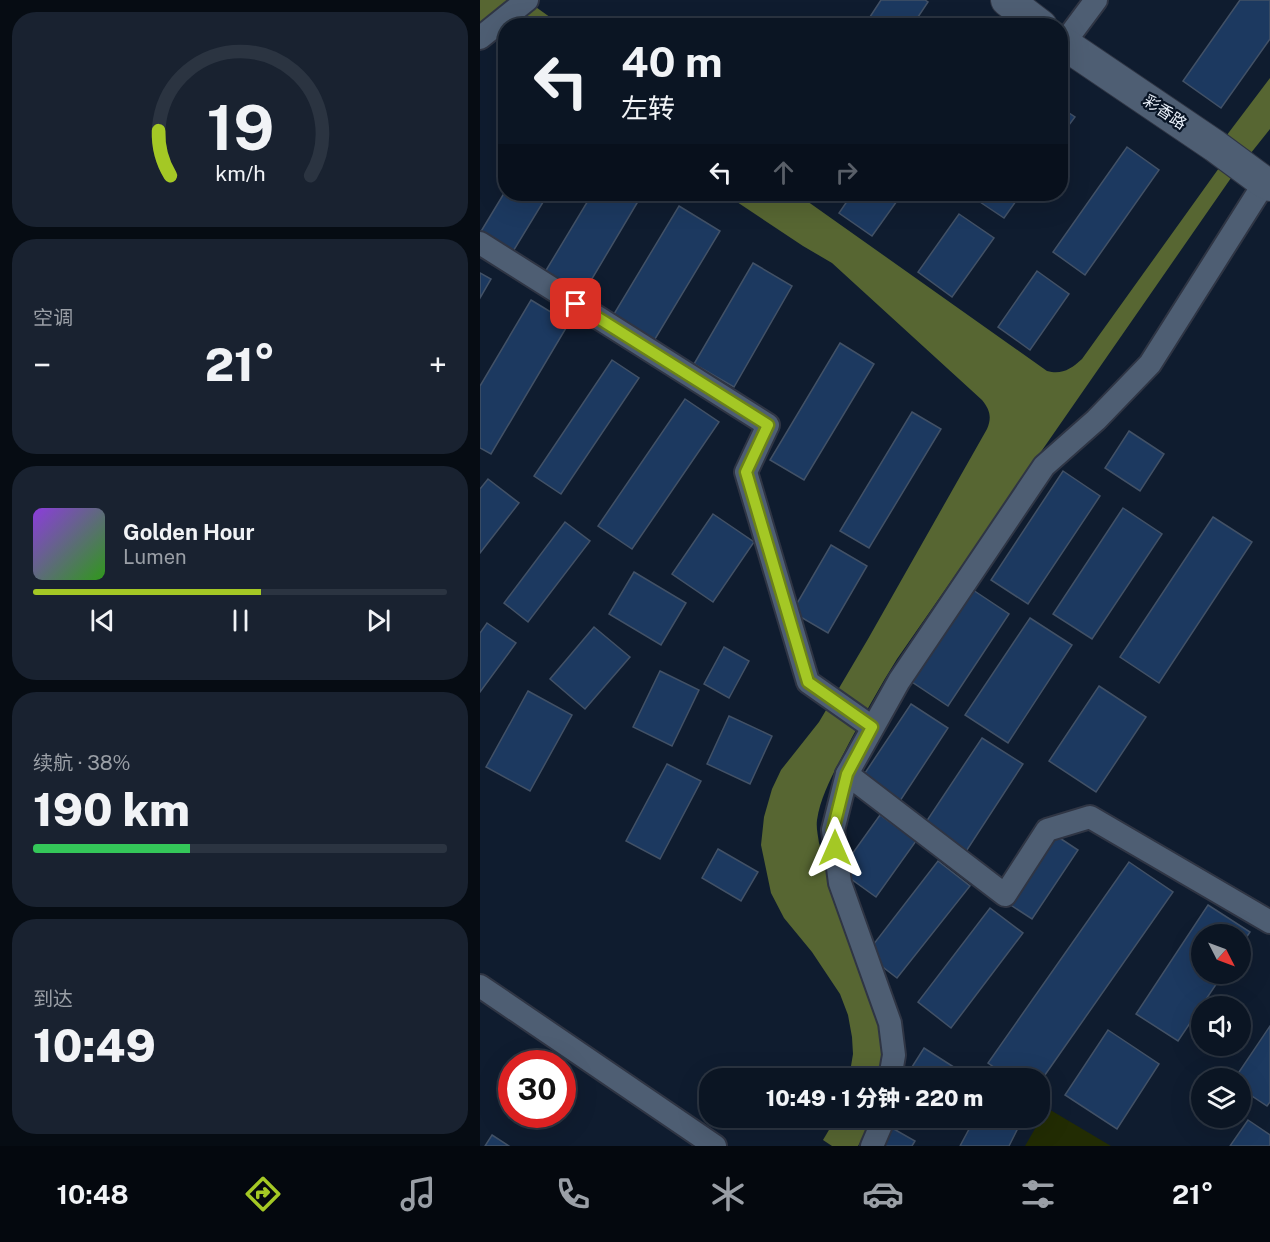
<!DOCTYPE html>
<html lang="zh">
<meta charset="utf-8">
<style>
:root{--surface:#0b1523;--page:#192230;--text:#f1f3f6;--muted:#9a9fa6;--line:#2b3441;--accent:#a4c825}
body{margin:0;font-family:"Public Sans","Noto Sans SC",sans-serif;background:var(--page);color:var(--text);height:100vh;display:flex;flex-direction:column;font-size:22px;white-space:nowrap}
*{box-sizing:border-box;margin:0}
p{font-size:20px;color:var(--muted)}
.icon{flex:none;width:33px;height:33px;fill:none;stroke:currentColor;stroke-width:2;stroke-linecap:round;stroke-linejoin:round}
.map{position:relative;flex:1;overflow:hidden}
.side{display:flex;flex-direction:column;gap:12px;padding:12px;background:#060c13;width:480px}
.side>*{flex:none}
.banner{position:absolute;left:18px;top:18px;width:570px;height:183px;border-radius:24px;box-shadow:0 6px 24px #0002,0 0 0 2px var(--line);background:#0b1523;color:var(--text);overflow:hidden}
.needle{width:39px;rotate:132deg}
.controls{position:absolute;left:711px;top:924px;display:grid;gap:12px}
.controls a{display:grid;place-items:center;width:60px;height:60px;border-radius:50%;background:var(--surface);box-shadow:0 6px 24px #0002,0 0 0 2px var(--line);font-size:30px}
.speed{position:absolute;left:18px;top:1050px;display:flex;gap:12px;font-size:30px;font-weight:700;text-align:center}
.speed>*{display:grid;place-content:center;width:78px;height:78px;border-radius:50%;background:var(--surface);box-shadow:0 6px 24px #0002,0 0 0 2px var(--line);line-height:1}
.speed .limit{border:9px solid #d22;background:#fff;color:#111}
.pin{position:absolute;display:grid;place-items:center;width:51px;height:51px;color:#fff;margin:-26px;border-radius:12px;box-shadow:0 3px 9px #0006}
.me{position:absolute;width:66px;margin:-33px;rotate:0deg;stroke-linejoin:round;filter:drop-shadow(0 0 4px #0008)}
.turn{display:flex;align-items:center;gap:21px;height:126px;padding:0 24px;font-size:27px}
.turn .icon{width:78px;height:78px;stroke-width:2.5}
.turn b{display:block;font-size:42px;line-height:51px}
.lanes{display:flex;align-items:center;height:57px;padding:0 24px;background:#0003;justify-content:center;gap:30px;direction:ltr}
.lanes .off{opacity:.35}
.big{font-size:45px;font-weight:800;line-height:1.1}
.side .widget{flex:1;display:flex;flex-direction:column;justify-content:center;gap:9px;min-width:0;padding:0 21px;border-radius:24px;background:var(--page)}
.side .dial{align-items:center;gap:0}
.dial svg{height:156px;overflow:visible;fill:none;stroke:var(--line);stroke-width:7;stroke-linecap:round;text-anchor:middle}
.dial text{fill:var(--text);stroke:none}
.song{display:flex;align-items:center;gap:18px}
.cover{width:72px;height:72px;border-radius:9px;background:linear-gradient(135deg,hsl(270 70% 55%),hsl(110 70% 35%))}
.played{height:6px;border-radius:3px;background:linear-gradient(90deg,var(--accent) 55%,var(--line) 55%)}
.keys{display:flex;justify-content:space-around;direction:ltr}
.heat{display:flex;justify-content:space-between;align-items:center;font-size:33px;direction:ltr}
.charge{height:9px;border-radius:4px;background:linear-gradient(90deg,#34c759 38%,var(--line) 0)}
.trip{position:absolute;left:219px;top:1068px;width:351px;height:60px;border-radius:24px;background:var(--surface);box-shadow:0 6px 24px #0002,0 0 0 2px var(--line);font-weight:800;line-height:60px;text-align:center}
.tabs{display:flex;height:96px;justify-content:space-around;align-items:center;background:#04080e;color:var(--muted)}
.tabs .icon{width:42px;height:42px}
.tabs .selected{color:var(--accent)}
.tabs b{font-size:27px;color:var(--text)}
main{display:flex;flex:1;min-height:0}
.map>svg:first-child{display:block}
</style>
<main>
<section class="side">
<div class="widget dial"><svg viewBox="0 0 100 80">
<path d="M14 69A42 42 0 1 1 86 69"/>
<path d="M14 69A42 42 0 0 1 8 46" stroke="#a4c825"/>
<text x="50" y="56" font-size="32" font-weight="700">19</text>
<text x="50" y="72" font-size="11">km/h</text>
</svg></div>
<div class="widget"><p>空调</p>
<div class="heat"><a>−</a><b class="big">21°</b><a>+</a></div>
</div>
<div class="widget">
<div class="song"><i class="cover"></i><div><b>Golden Hour</b><p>Lumen</p></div></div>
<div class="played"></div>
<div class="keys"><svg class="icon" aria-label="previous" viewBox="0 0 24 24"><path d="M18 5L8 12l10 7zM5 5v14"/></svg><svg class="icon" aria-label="pause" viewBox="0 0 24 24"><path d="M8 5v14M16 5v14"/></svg><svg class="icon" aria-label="next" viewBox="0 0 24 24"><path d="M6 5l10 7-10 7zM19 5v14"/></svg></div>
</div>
<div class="widget"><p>续航 · 38%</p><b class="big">190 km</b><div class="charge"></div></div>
<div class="widget"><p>到达</p><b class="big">10:49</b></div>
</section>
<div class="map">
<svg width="790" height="1146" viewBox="0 0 790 1146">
<rect width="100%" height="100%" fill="#0f1c2f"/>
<path fill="#222c03" d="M567 1108 631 1146H545Z"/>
<g fill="#576632">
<path d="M0 0H46L81 25 26 26 25 44 0 27Z"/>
<path d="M790 78V129L751 178 417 659C400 686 384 715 369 743 357 767 341 793 337 820 336 828 338 835 339 843L404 1038 398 1078H369L373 1054 372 1037 368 1015 360 994 332 952 304 918 291 893 281 845 284 817 292 789 301 770 339 722 388 639 507 429C512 417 510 410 502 400L352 263 323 246 245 194H317L567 371C582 375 591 369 602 359L739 168 728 160Z"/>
<path d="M356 1118H392L391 1124 378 1146H352L343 1140Z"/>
</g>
<g fill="#1c3960" stroke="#425166" stroke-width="1.5">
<path d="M401 0H445L448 2 432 26H384Z"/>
<path d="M760 0H790V39L741 108 703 81Z"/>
<path d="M580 107 595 117 580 137Z"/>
<path d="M647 147 679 170 605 275 573 252Z"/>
<path d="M26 190V194H68L29 258 0 233Z"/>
<path d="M112 194H152L160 198 97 304 59 282Z"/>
<path d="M372 194H422L392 236 359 213Z"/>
<path d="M493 194H541L524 218 491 196Z"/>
<path d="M199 206 240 231 172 344 131 319Z"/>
<path d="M479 214 514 238 472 297 438 272Z"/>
<path d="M273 263 312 286 254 387 214 364Z"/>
<path d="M557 271 589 294 550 350 518 327Z"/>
<path d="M0 273 11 279 0 298Z"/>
<path d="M51 300 89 323 11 454 0 448V386Z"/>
<path d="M360 343 394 364 324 480 290 460Z"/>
<path d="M132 360 159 378 81 494 54 476Z"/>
<path d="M205 399 239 422 152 549 118 526Z"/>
<path d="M432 412 461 429 389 548 360 531Z"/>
<path d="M649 431 684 454 660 491 625 468Z"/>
<path d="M583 471 620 496 548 604 511 580Z"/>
<path d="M8 479 39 503 0 553V489Z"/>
<path d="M643 508 682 534 612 639 573 614Z"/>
<path d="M233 514 274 542 233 602 192 574Z"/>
<path d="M733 517 772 542 679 683 640 657Z"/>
<path d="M85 522 110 541 48 622 24 603Z"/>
<path d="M351 545 387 566 348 633 312 612Z"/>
<path d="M154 572 206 603 181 645 129 614Z"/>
<path d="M490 588 529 614 468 706 429 680Z"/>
<path d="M550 618 592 645 528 743 485 715Z"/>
<path d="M7 623 36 643 0 692V633Z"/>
<path d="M114 627 150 657 105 709 70 679Z"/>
<path d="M244 647 269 661 249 698 224 684Z"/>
<path d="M180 671 219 690 192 746 153 727Z"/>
<path d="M619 686 666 717 616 792 569 761Z"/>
<path d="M48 691 92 715 50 791 6 767Z"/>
<path d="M431 704 468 728 418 804 381 779Z"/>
<path d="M249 716 292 736 270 784 227 764Z"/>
<path d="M502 738 543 764 485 853 444 825Z"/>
<path d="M187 764 221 781 180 859 146 841Z"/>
<path d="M400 815 436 841 396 897 360 871Z"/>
<path d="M563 827 598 850 552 919 517 896Z"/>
<path d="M238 849 278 872 261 901 222 878Z"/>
<path d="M458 861 490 886 417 978 386 954Z"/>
<path d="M649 862 693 892 560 1082V1078H530L508 1063Z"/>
<path d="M728 905 770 932 760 947V934H722V974H743L698 1041 656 1014Z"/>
<path d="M510 908 543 933 471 1028 438 1002Z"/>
<path d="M790 1026V1102L787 1106 760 1088V1078H755Z"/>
<path d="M628 1030 679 1064 637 1129 585 1095Z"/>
<path d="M444 1048 480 1071 475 1078H425Z"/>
<path d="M432 1118H450L445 1126Z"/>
<path d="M495 1118H534L541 1122 529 1146H480Z"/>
<path d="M768 1120 790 1135V1146H750Z"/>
<path d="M412 1128 435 1141 432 1146H402Z"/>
<path d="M12 1135 29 1146H5Z"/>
</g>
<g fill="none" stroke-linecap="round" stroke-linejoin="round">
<defs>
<g id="street">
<path d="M0 38 47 0"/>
<path d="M584 43 616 0"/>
<path d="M0 243 288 425 266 472 328 682 392 727"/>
<path d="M367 774 525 895 567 830 610 817 790 922"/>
<path d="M0 986 235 1146"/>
<path d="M410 1078 414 1055 410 1023 360 883 353 830 367 774 419 681 564 466 616 420 670 364 785 182"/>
<path d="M392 1146 404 1118"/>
</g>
<g id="secondary">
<path d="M527 0 561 26"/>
<path d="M580 41 735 146 781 180 790 185"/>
</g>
</defs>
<use href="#street" stroke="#2f3544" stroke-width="26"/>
<use href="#secondary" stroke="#2f3544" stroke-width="34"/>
<use href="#street" stroke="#4e5e73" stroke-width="22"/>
<use href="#secondary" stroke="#4e5e73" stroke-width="32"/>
</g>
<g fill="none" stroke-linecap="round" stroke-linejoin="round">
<defs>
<path id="route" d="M96 304 288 425 266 472 328 682 392 727 367 774 353 830 355 848"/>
</defs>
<use href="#route" stroke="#6b8218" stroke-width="15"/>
<use href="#route" stroke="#a4c825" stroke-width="10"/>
</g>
<g text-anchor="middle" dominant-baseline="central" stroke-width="4.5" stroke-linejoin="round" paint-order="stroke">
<g font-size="16" fill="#ebf2fc" stroke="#071324">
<text transform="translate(685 112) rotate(34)">彩香路</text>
</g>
</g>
</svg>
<div class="controls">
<a><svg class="needle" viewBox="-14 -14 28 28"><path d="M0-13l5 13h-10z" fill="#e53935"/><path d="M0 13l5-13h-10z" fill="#9a9fa6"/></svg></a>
<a><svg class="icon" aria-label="sound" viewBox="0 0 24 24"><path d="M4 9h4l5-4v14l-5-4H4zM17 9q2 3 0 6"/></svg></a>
<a><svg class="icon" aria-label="layers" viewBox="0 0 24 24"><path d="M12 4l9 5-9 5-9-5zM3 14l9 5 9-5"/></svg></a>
</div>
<div class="speed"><div class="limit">30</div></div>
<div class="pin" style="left:96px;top:304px;background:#d93025"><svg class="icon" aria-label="arrive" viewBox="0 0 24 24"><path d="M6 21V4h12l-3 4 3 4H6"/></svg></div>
<svg class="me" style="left:355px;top:848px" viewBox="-20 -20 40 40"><path d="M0-17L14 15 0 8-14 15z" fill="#a4c825" stroke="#fff" stroke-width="4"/></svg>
<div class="trip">10:49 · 1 分钟 · 220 m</div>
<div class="banner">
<div class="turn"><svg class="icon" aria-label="left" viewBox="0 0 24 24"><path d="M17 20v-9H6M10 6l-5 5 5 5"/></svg><div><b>40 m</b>左转</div></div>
<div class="lanes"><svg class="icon" aria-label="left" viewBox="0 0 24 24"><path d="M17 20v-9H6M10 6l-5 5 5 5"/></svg><svg class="icon off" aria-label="ahead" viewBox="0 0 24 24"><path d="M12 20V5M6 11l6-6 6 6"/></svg><svg class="icon off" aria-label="right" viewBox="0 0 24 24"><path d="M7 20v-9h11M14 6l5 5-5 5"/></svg></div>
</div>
</div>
</main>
<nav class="tabs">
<b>10:48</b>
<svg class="icon selected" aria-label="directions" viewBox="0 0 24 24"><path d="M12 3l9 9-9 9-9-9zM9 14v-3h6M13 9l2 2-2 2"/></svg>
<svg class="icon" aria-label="music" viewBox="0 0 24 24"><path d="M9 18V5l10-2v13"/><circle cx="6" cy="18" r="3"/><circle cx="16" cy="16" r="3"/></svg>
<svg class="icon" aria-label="phone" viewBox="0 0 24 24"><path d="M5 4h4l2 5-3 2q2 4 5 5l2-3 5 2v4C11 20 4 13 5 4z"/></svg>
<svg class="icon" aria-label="climate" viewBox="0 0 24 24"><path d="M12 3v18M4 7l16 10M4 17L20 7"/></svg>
<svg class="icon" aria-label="car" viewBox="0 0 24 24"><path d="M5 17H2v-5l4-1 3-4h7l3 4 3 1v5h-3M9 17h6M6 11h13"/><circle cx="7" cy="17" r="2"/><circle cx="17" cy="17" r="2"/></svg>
<svg class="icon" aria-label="filters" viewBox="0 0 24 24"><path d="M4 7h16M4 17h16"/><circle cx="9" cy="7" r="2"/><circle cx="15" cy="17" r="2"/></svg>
<b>21°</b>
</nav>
